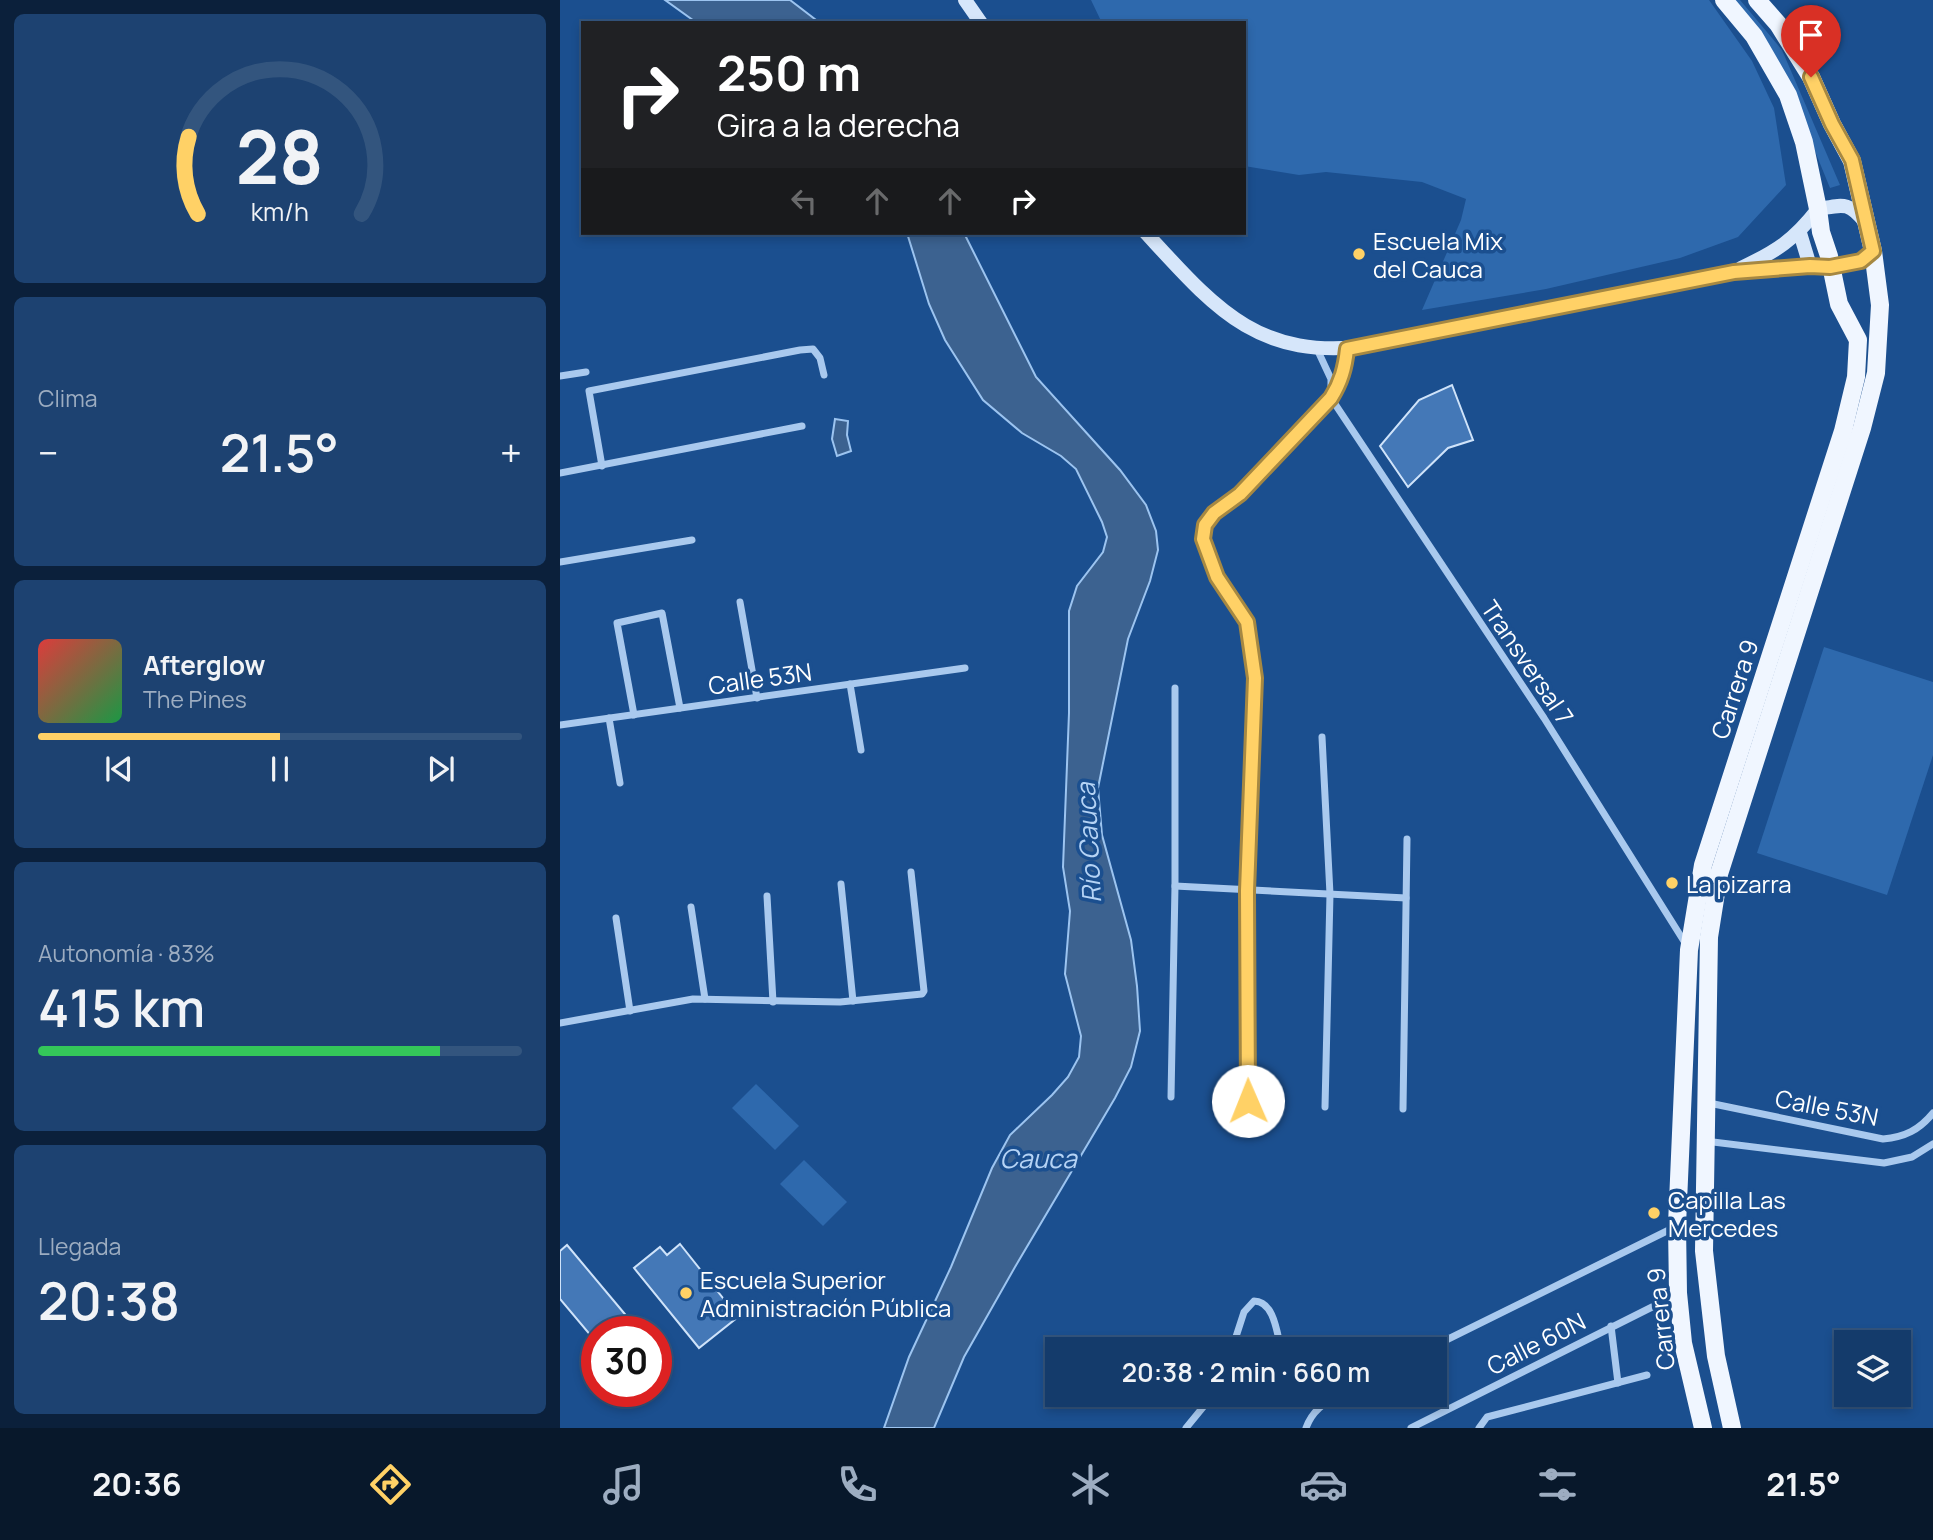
<!DOCTYPE html>
<html lang="es">
<meta charset="utf-8">
<style>
:root{--surface:#143b6b;--page:#1d4271;--text:#f1f3f6;--muted:#9dadc1;--line:#33557e;--accent:#ffd166}
body{margin:0;font-family:Manrope,sans-serif;background:var(--page);color:var(--text);height:100vh;display:flex;flex-direction:column;font-size:26px;white-space:nowrap}
*{box-sizing:border-box;margin:0}
p{font-size:23px;color:var(--muted)}
.icon{flex:none;width:38px;height:38px;fill:none;stroke:currentColor;stroke-width:2;stroke-linecap:round;stroke-linejoin:round}
.map{position:relative;flex:1;overflow:hidden}
.drawer{display:flex;flex-direction:column;gap:14px;padding:14px;background:#0b203b;width:560px}
.drawer>*{flex:none}
.guide{position:absolute;left:21px;top:21px;width:665px;height:214px;border-radius:0px;box-shadow:0 4px 10px #0003,0 0 0 2px var(--line);background:#202124;color:#fff;overflow:hidden}
.tools{position:absolute;left:1274px;top:1330px;display:grid;gap:14px}
.tools a{display:grid;place-items:center;width:77px;height:77px;border-radius:0px;background:var(--surface);box-shadow:0 4px 10px #0003,0 0 0 2px var(--line);font-size:35px}
.speed{position:absolute;left:21px;top:1316px;display:flex;gap:14px;font-size:35px;font-weight:700;text-align:center}
.speed>*{display:grid;place-content:center;width:91px;height:91px;border-radius:50%;background:var(--surface);box-shadow:0 4px 10px #0003,0 0 0 2px var(--line);line-height:1}
.speed .limit{border:10px solid #d22;background:#fff;color:#111}
.pin{position:absolute;display:grid;place-items:center;width:60px;height:60px;color:#fff;margin:-72px -30px;border-radius:50% 50% 50% 0;rotate:-45deg;box-shadow:0 0 7px #0007}
.pin .icon{rotate:45deg}
.me{position:absolute;width:77px;margin:-38px;rotate:359deg;stroke-linejoin:round;filter:drop-shadow(0 0 5px #0008)}
.turn{display:flex;align-items:center;gap:24px;height:147px;padding:0 21px;font-size:32px}
.turn .icon{width:91px;height:91px;stroke-width:2.5}
.turn b{display:block;font-size:49px;line-height:60px}
.lanes{display:flex;align-items:center;height:66px;padding:0 21px;background:#0003;justify-content:center;gap:35px;direction:ltr}
.lanes .off{opacity:.35}
.big{font-size:52px;font-weight:600;line-height:1.1}
.drawer .tile{flex:1;display:flex;flex-direction:column;justify-content:center;gap:10px;min-width:0;padding:0 24px;border-radius:10px;background:var(--page)}
.drawer .dial{align-items:center;gap:0}
.dial svg{height:182px;overflow:visible;fill:none;stroke:var(--line);stroke-width:7;stroke-linecap:round;text-anchor:middle}
.dial text{fill:var(--text);stroke:none}
.song{display:flex;align-items:center;gap:21px}
.cover{width:84px;height:84px;border-radius:10px;background:linear-gradient(135deg,hsl(0 70% 55%),hsl(140 70% 35%))}
.played{height:7px;border-radius:4px;background:linear-gradient(90deg,var(--accent) 50%,var(--line) 50%)}
.keys{display:flex;justify-content:space-around;direction:ltr}
.heat{display:flex;justify-content:space-between;align-items:center;font-size:38px;direction:ltr}
.charge{height:10px;border-radius:5px;background:linear-gradient(90deg,#34c759 83%,var(--line) 0)}
.trip{position:absolute;left:485px;top:1337px;width:402px;height:70px;border-radius:0px;background:var(--surface);box-shadow:0 4px 10px #0003,0 0 0 2px var(--line);font-weight:600;line-height:70px;text-align:center}
.tabs{display:flex;height:112px;justify-content:space-around;align-items:center;background:#08182b;color:var(--muted)}
.tabs .icon{width:49px;height:49px}
.tabs .active{color:var(--accent)}
.tabs b{font-size:32px;color:var(--text)}
main{display:flex;flex:1;min-height:0}
.map>svg:first-child{display:block}
</style>
<main>
<section class="drawer">
<div class="tile dial"><svg viewBox="0 0 100 80">
<path d="M14 69A42 42 0 1 1 86 69"/>
<path d="M14 69A42 42 0 0 1 10 35" stroke="#ffd166"/>
<text x="50" y="56" font-size="32" font-weight="700">28</text>
<text x="50" y="72" font-size="11">km/h</text>
</svg></div>
<div class="tile"><p>Clima</p>
<div class="heat"><a>−</a><b class="big">21.5°</b><a>+</a></div>
</div>
<div class="tile">
<div class="song"><i class="cover"></i><div><b>Afterglow</b><p>The Pines</p></div></div>
<div class="played"></div>
<div class="keys"><svg class="icon" aria-label="previous" viewBox="0 0 24 24"><path d="M18 5L8 12l10 7zM5 5v14"/></svg><svg class="icon" aria-label="pause" viewBox="0 0 24 24"><path d="M8 5v14M16 5v14"/></svg><svg class="icon" aria-label="next" viewBox="0 0 24 24"><path d="M6 5l10 7-10 7zM19 5v14"/></svg></div>
</div>
<div class="tile"><p>Autonomía · 83%</p><b class="big">415 km</b><div class="charge"></div></div>
<div class="tile"><p>Llegada</p><b class="big">20:38</b></div>
</section>
<div class="map">
<svg width="1373" height="1428" viewBox="0 0 1373 1428">
<rect width="100%" height="100%" fill="#1b4f8f"/>
<g fill="#2e69ad">
<path d="M531 0H1149L1192 61 1214 108 1226 185 1178 237 1120 258 986 289 862 310 901 220 906 199 862 182 766 172 739 175 684 166V23H542Z"/>
<path d="M1169 0H1180L1222 50 1280 185 1270 188 1217 58Z"/>
<path d="M1264 647 1373 682V755L1327 895 1197 853Z"/>
<path d="M196 1084 239 1126 215 1150 172 1108Z"/>
<path d="M244 1160 287 1202 263 1226 220 1184Z"/>
</g>
<g fill="#3c6290" stroke="#9cc4f0" stroke-width="2">
<path d="M105 0H230L260 23H137Z"/>
<path d="M347 233H404L476 377 560 470 586 505 596 531 598 550 590 581 568 639 538 788 542 835 571 940 577 986 580 1031 571 1067 555 1098 455 1267 404 1357 374 1428H324L349 1357 391 1267 432 1168 450 1135 492 1095 508 1077 519 1057 521 1036 505 974 510 911 503 867 509 713V611L517 586 543 552 547 537 542 522 516 469 501 456 462 433 423 400 385 340 369 304Z"/>
<path d="M275 419 288 421 287 435 291 451 277 456 272 439Z"/>
</g>
<g fill="#4478b7" stroke="#cfe3fa" stroke-width="2">
<path d="M892 385 913 440 888 448 848 487 820 446 859 400Z"/>
<path d="M120 1244 178 1317 139 1348 74 1268 100 1247 107 1255Z"/>
<path d="M7 1245 69 1319 54 1332H37V1343L0 1299V1251Z"/>
</g>
<g fill="none" stroke-linecap="round" stroke-linejoin="round">
<g stroke="#a9c9ee" stroke-width="7">
<path d="M757 349 771 379V398"/>
<path d="M0 376 26 372"/>
<path d="M771 398 984 718 1127 946"/>
<path d="M42 466 29 391 240 350 253 349 260 358 264 375"/>
<path d="M0 473 242 426"/>
<path d="M0 562 132 540"/>
<path d="M180 602 197 698"/>
<path d="M290 684 301 750"/>
<path d="M74 715 57 623 102 613 120 708"/>
<path d="M49 718 60 783"/>
<path d="M0 725 405 668"/>
<path d="M762 737 770 894 765 1107"/>
<path d="M281 884 293 1001"/>
<path d="M615 886 846 898"/>
<path d="M207 896 213 1002"/>
<path d="M131 907 145 999"/>
<path d="M56 918 70 1011"/>
<path d="M0 1023 133 999 280 1002 362 994 364 991 351 872"/>
<path d="M611 1097 615 886V688"/>
<path d="M688 1101 687 891 696 678 687 622 657 577 643 539 645 525 654 513 680 494 771 398C781 382 785 368 787 349"/>
<path d="M1149 1103 1323 1139C1345 1137 1359 1130 1373 1113"/>
<path d="M843 1109 847 839"/>
<path d="M1145 1141 1324 1163 1352 1157 1373 1144"/>
<path d="M1051 1326 1058 1383"/>
<path d="M672 1349 684 1312 694 1301C714 1301 717 1333 721 1349"/>
<path d="M750 1349 777 1345 800 1349"/>
<path d="M868 1349 1117 1226"/>
<path d="M626 1428 653 1395"/>
<path d="M746 1428C752 1411 764 1403 779 1395"/>
<path d="M851 1428 1118 1294"/>
<path d="M919 1428 927 1417 1087 1375"/>
</g>
<g stroke="#d6e6fa" stroke-width="14">
<path d="M405 0 421 23"/>
<path d="M586 233C655 308 697 360 808 346L1174 272 1250 266 1270 267 1301 261 1313 251"/>
<path d="M1240 233 1250 266"/>
<path d="M1181 268C1217 251 1234 240 1258 209 1283 205 1288 201 1305 222"/>
</g>
<g stroke="#f0f6ff" stroke-width="18">
<path d="M1143 1428 1123 1343 1118 1293 1117 1225 1129 950 1143 865 1283 431 1296 377 1298 340 1279 304 1269 256 1261 232 1258 209 1244 142 1228 95 1194 36 1164 0"/>
<path d="M1172 1428 1156 1356 1144 1251 1149 937 1159 874 1302 428 1316 373 1320 305 1313 251 1292 161 1272 124 1251 77 1218 24 1197 0"/>
</g>
</g>
<g fill="none" stroke-linecap="round" stroke-linejoin="round">
<defs>
<path id="route" d="M688 1101 687 891 695 678 687 622 657 577 643 539 645 525 654 513 680 494 771 398C781 382 785 368 787 349L1174 272 1250 266 1270 267 1301 261 1313 251 1292 160 1272 124 1251 77"/>
</defs>
<use href="#route" stroke="#a68842" stroke-width="18"/>
<use href="#route" stroke="#ffd166" stroke-width="12"/>
</g>
<g fill="#ffd166" stroke="#1b4f8f" stroke-width="2.5">
<circle cx="799" cy="254" r="7"/>
<circle cx="1112" cy="883" r="7"/>
<circle cx="1094" cy="1213" r="7"/>
<circle cx="126" cy="1293" r="7"/>
</g>
<g text-anchor="middle" dominant-baseline="central" stroke-width="7" stroke-linejoin="round" paint-order="stroke">
<g font-size="24" fill="#fff" stroke="#1b4f8f" text-anchor="start">
<text x="813" y="240">Escuela Mix<tspan x="813" dy="28">del Cauca</tspan></text>
<text x="1126" y="883">La pizarra</text>
<text x="1108" y="1199">Capilla Las<tspan x="1108" dy="28">Mercedes</tspan></text>
<text x="140" y="1279">Escuela Superior<tspan x="140" dy="28">Administración Pública</tspan></text>
</g>
<g font-size="24" fill="#fff" stroke="#1b4f8f">
<text transform="translate(968 662) rotate(56)">Transversal 7</text>
<text transform="translate(200 678) rotate(-8)">Calle 53N</text>
<text transform="translate(1174 689) rotate(-72)">Carrera 9</text>
<text transform="translate(1267 1107) rotate(11)">Calle 53N</text>
<text transform="translate(1100 1319) rotate(-96)">Carrera 9</text>
<text transform="translate(976 1343) rotate(-27)">Calle 60N</text>
</g>
<g font-size="26" font-style="italic" fill="#b5d3f5" stroke="#1b4f8f">
<text transform="translate(528 843) rotate(-93)">Río Cauca</text>
<text x="478" y="1158">Cauca</text>
</g>
</g>
</svg>
<div class="tools">
<a><svg class="icon" aria-label="layers" viewBox="0 0 24 24"><path d="M12 4l9 5-9 5-9-5zM3 14l9 5 9-5"/></svg></a>
</div>
<div class="speed"><div class="limit">30</div></div>
<div class="pin" style="left:1251px;top:77px;background:#d93025"><svg class="icon" aria-label="arrive" viewBox="0 0 24 24"><path d="M6 21V4h12l-3 4 3 4H6"/></svg></div>
<svg class="me" style="left:688px;top:1101px" viewBox="-20 -20 40 40"><circle r="19" fill="#fff"/><path d="M0-13L10 11 0 6-10 11z" fill="#ffd166"/></svg>
<div class="trip">20:38 · 2 min · 660 m</div>
<div class="guide">
<div class="turn"><svg class="icon" aria-label="right" viewBox="0 0 24 24"><path d="M7 20v-9h11M14 6l5 5-5 5"/></svg><div><b>250 m</b>Gira a la derecha</div></div>
<div class="lanes"><svg class="icon off" aria-label="left" viewBox="0 0 24 24"><path d="M17 20v-9H6M10 6l-5 5 5 5"/></svg><svg class="icon off" aria-label="ahead" viewBox="0 0 24 24"><path d="M12 20V5M6 11l6-6 6 6"/></svg><svg class="icon off" aria-label="ahead" viewBox="0 0 24 24"><path d="M12 20V5M6 11l6-6 6 6"/></svg><svg class="icon" aria-label="right" viewBox="0 0 24 24"><path d="M7 20v-9h11M14 6l5 5-5 5"/></svg></div>
</div>
</div>
</main>
<nav class="tabs">
<b>20:36</b>
<svg class="icon active" aria-label="directions" viewBox="0 0 24 24"><path d="M12 3l9 9-9 9-9-9zM9 14v-3h6M13 9l2 2-2 2"/></svg>
<svg class="icon" aria-label="music" viewBox="0 0 24 24"><path d="M9 18V5l10-2v13"/><circle cx="6" cy="18" r="3"/><circle cx="16" cy="16" r="3"/></svg>
<svg class="icon" aria-label="phone" viewBox="0 0 24 24"><path d="M5 4h4l2 5-3 2q2 4 5 5l2-3 5 2v4C11 20 4 13 5 4z"/></svg>
<svg class="icon" aria-label="climate" viewBox="0 0 24 24"><path d="M12 3v18M4 7l16 10M4 17L20 7"/></svg>
<svg class="icon" aria-label="car" viewBox="0 0 24 24"><path d="M5 17H2v-5l4-1 3-4h7l3 4 3 1v5h-3M9 17h6M6 11h13"/><circle cx="7" cy="17" r="2"/><circle cx="17" cy="17" r="2"/></svg>
<svg class="icon" aria-label="filters" viewBox="0 0 24 24"><path d="M4 7h16M4 17h16"/><circle cx="9" cy="7" r="2"/><circle cx="15" cy="17" r="2"/></svg>
<b>21.5°</b>
</nav>
